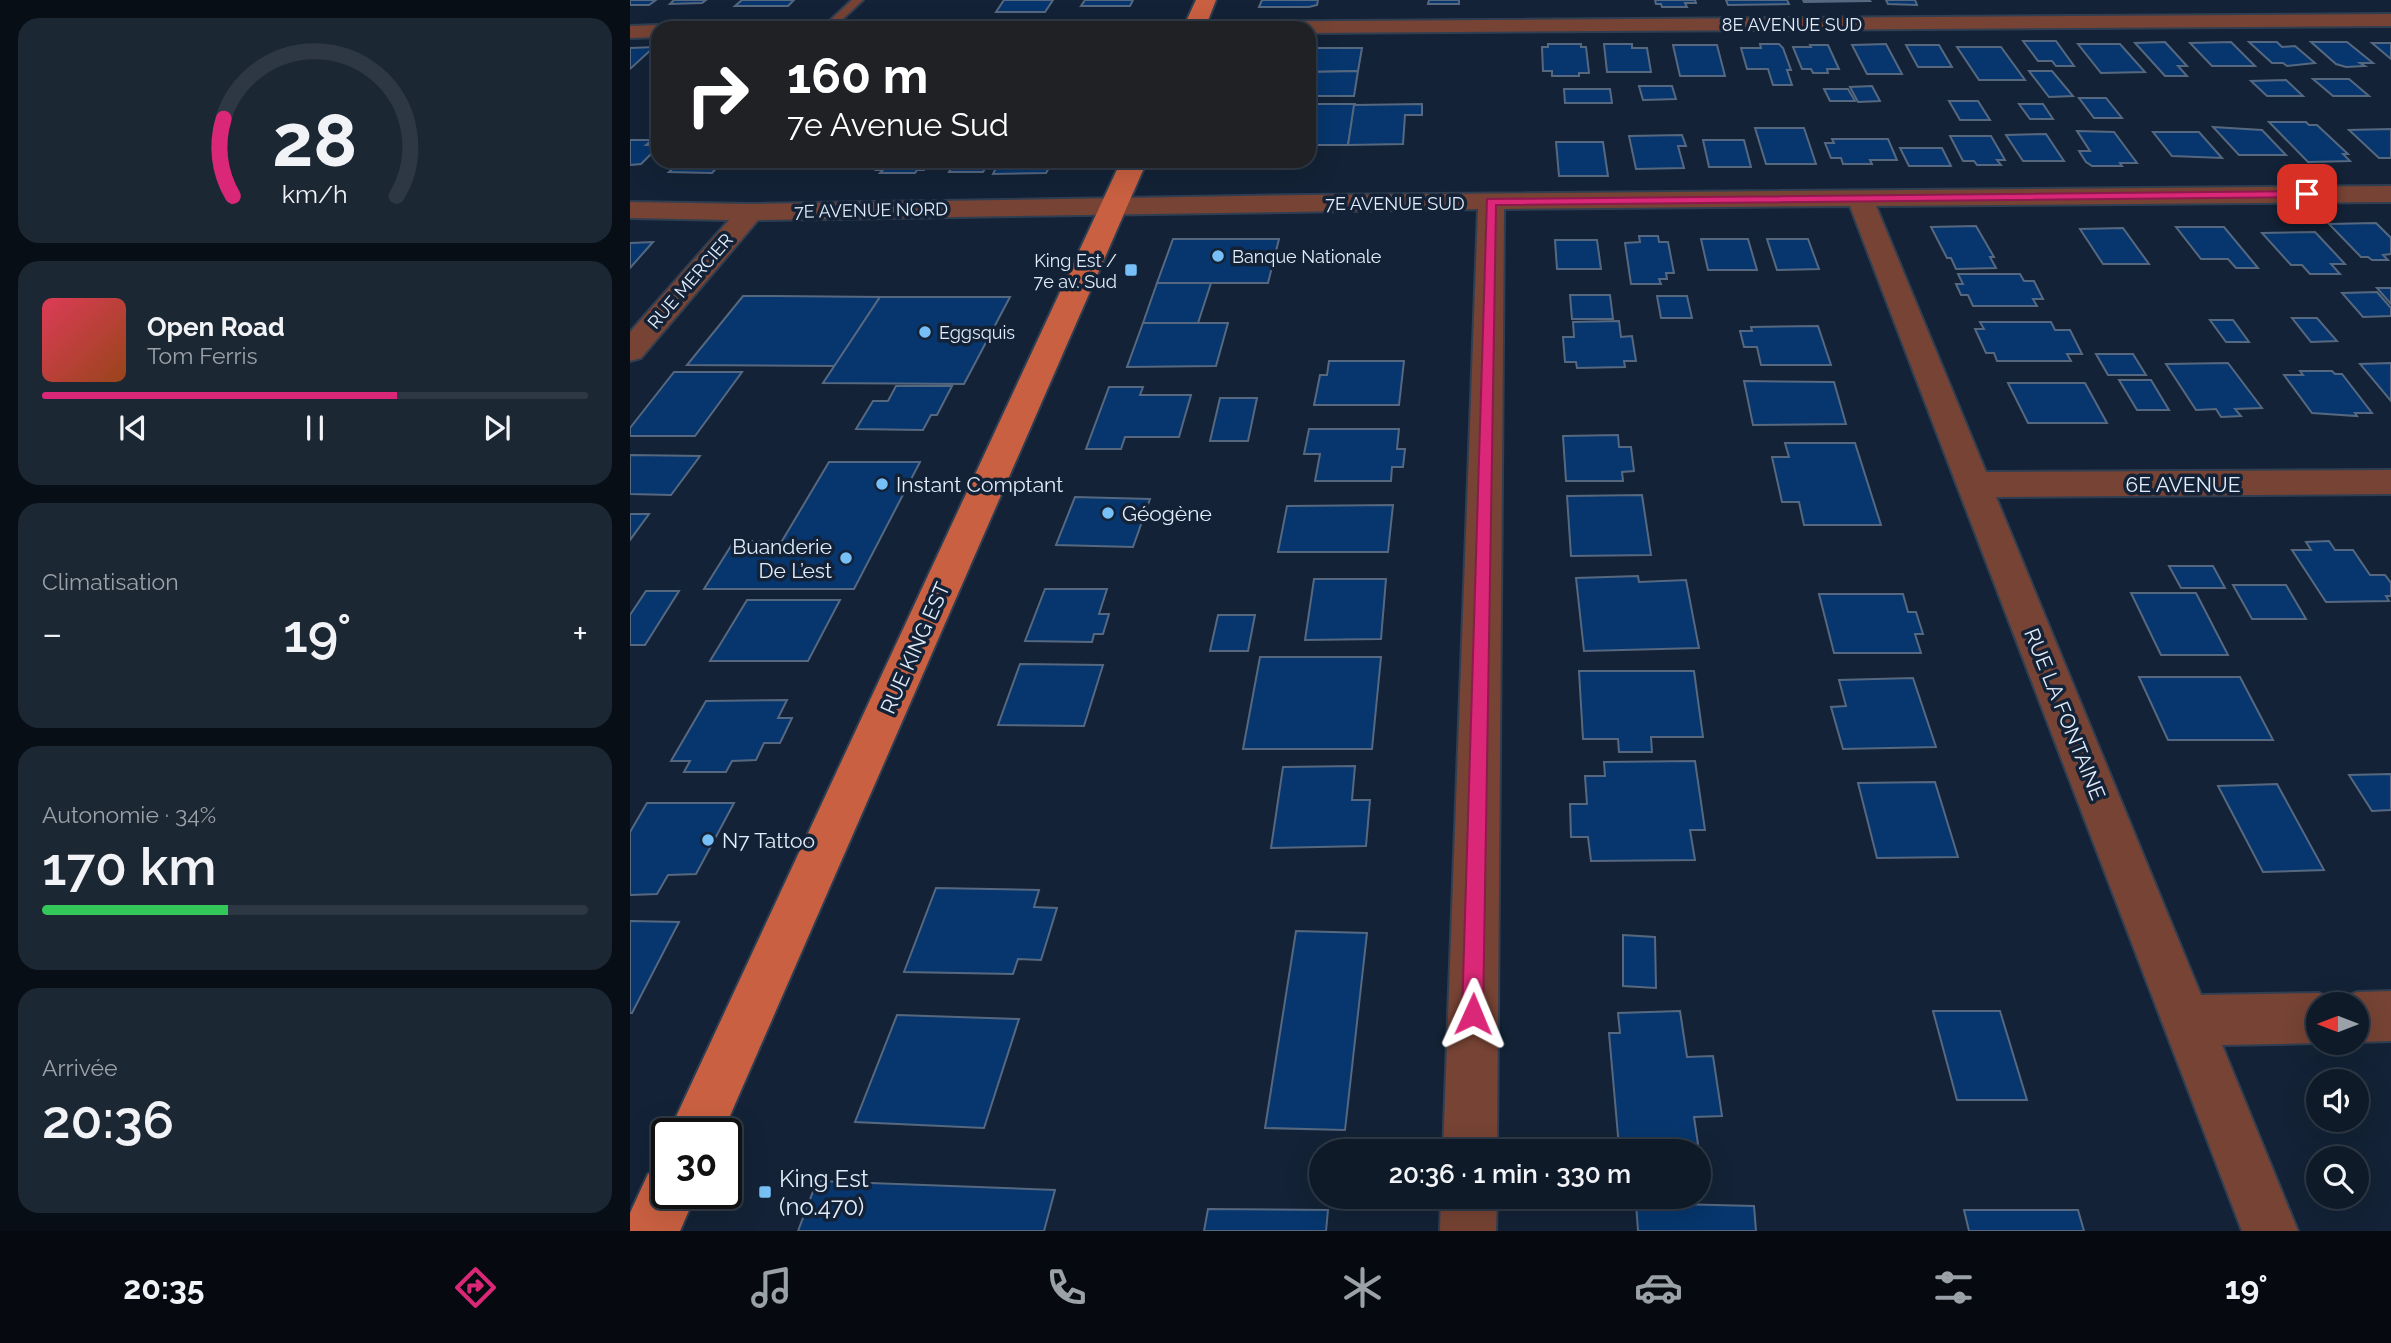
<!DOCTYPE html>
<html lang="fr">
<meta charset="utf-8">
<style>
:root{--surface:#0e1a28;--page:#1c2734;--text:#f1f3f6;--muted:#9ba1a8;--line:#2e3845;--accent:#db2777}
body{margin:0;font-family:Raleway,sans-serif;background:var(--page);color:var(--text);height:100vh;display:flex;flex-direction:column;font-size:26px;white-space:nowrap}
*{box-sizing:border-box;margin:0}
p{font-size:23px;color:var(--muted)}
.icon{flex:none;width:38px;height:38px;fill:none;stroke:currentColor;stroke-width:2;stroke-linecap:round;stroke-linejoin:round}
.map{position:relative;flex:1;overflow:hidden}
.drawer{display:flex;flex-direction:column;gap:18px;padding:18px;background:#080e16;width:630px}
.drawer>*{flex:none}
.guide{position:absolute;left:21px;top:21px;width:665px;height:147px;border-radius:21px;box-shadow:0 7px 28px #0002,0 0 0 2px var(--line);background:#202124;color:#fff;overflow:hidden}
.needle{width:46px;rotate:270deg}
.buttons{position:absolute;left:1676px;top:992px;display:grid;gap:14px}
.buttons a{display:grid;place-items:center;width:63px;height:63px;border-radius:50%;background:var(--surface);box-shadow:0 7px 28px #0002,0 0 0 2px var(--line);font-size:35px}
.speed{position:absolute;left:21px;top:1118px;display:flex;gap:14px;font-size:35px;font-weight:700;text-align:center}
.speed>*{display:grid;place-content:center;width:91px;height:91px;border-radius:50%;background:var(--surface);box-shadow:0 7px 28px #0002,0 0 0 2px var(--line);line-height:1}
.speed .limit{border:4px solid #111;border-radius:10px;background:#fff;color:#111}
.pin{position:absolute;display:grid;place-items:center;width:60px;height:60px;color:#fff;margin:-30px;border-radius:14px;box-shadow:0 4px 10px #0006}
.me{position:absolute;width:77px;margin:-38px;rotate:1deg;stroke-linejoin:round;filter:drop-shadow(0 0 5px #0008)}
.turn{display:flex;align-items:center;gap:24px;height:147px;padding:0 21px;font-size:32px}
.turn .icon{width:91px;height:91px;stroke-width:2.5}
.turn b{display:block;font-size:49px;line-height:60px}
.big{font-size:52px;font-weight:600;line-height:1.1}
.drawer .card{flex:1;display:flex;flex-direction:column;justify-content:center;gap:10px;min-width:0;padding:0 24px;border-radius:21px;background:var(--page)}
.drawer .dial{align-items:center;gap:0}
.dial svg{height:182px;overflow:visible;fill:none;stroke:var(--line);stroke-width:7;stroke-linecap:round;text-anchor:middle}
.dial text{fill:var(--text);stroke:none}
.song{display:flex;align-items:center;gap:21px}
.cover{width:84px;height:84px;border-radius:10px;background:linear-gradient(135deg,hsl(350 70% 55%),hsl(20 70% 35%))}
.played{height:7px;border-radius:4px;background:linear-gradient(90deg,var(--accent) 65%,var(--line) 65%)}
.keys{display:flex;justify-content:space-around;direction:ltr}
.heat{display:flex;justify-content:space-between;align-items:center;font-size:38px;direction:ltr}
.charge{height:10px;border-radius:5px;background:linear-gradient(90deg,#34c759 34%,var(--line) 0)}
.trip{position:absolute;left:679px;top:1139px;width:402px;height:70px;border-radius:35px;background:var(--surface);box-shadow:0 7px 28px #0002,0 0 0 2px var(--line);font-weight:600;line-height:70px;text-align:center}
.tabs{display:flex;height:112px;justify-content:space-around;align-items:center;background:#060a10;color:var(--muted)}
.tabs .icon{width:49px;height:49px}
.tabs .selected{color:var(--accent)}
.tabs b{font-size:32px;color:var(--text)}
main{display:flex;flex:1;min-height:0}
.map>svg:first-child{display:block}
</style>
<main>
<section class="drawer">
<div class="card dial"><svg viewBox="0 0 100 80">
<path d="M14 69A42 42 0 1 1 86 69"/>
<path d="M14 69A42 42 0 0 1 10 35" stroke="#db2777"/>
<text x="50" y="56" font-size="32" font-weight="700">28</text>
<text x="50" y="72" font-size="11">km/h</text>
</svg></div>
<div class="card">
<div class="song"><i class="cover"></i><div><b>Open Road</b><p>Tom Ferris</p></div></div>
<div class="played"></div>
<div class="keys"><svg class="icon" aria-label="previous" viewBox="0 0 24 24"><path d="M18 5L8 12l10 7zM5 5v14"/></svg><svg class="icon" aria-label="pause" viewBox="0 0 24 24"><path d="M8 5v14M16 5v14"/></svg><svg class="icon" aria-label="next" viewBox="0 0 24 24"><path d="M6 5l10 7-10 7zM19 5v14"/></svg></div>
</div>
<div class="card"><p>Climatisation</p>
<div class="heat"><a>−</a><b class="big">19°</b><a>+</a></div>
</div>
<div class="card"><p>Autonomie · 34%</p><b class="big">170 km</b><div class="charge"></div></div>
<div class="card"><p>Arrivée</p><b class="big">20:36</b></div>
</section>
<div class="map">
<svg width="1761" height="1231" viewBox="0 0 1761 1231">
<rect width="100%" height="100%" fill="#132236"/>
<g fill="#06366d" stroke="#566880" stroke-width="2">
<path d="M0 0H26L19 5H0Z"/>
<path d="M44 0H76L72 3 40 4Z"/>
<path d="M112 0H164L158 6H105Z"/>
<path d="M374 0H423L415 12H366Z"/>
<path d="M455 0H503L500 6H451Z"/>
<path d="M632 0H688L687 5 679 7H629Z"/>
<path d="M799 0H829V4H798Z"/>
<path d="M1025 0H1065L1066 3H1055L1057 7H1032L1031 4H1026Z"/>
<path d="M1096 0H1157L1159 4 1098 5Z"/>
<path d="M1173 0H1239L1240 1 1174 2Z"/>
<path d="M1256 0H1285L1287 5 1258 4Z"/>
<path d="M1393 41H1426L1444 66H1426L1422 61H1408Z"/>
<path d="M1535 42 1557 66H1548L1557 76H1535L1505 43Z"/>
<path d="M1601 42 1625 66H1582L1560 43Z"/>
<path d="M1619 42H1647L1652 47 1665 46 1685 63 1657 66 1653 63H1642Z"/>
<path d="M1681 42H1717L1743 63H1730L1735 66 1716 67 1706 64Z"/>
<path d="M1742 43H1761V59Z"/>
<path d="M918 44H951V47H956L959 73H949V76H922V71H913L912 47H918Z"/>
<path d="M974 44H1002V48H1017L1021 72H977Z"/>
<path d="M1130 44H1149L1153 48 1161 70H1157L1162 85H1143L1138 69H1117L1111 48H1131Z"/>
<path d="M1256 44 1272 74H1237L1222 45Z"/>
<path d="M1448 44H1490L1515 72 1471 73Z"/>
<path d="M1043 45H1087L1095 76H1050Z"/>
<path d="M1180 45H1198L1209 69H1197L1198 73H1183L1181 69H1172L1163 47H1181Z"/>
<path d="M1276 45H1309L1322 67H1288Z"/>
<path d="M24 47 0 69V48Z"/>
<path d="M1327 47H1371L1395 80H1349Z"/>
<path d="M679 48H732L728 71 679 72Z"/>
<path d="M728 71 724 96H679V72Z"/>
<path d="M1399 71H1422L1443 96 1419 97Z"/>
<path d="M1683 79H1719L1739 96H1703Z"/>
<path d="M1656 80 1673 96H1637L1621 81Z"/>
<path d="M1009 86H1042L1046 99 1013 100Z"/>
<path d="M1242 86 1250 101 1228 102 1220 87Z"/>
<path d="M934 89H980L982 103H935Z"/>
<path d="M1194 89H1218L1225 101H1200Z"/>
<path d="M1449 98H1476L1492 118H1464Z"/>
<path d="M1319 101H1348L1360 120H1330Z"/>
<path d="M679 104H725L718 145H679Z"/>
<path d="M792 104V115H775L773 144 718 145 724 105Z"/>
<path d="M1389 104H1413L1423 119H1400Z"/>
<path d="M1639 122H1676L1679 125H1687L1718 154H1713L1720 161 1678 162Z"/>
<path d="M1583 127 1632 130 1656 155H1609Z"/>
<path d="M1125 128H1174L1186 164H1136Z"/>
<path d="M1761 129V158H1749L1719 130Z"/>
<path d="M1447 131 1484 132 1507 163H1490L1492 166H1462L1456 162 1449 151H1460Z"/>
<path d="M1523 132H1569L1592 158 1542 156Z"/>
<path d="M1416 134 1434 161H1393L1376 135Z"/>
<path d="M1052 135 1056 146H1048L1054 168 1006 169 999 136Z"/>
<path d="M1320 136H1361L1375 160H1367L1371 165H1347L1344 161H1333Z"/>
<path d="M1202 139H1258L1267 160H1240L1242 164H1213L1211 158H1201L1195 143H1204Z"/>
<path d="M0 140H22L16 145H28V147L11 164 0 165Z"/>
<path d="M1073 140H1114L1121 167H1079Z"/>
<path d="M926 142H973L978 176H929Z"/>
<path d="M1270 148H1312L1321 166H1279Z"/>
<path d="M51 161H93L82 173 39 172Z"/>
<path d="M188 161H225L220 169H182Z"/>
<path d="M252 161H300L294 170H287L285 173H250L253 170H246Z"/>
<path d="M326 161H360L353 172H319Z"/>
<path d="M366 161H442L438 168H419L416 173 363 174 366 168H362Z"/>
<path d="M1746 223 1761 238V254L1753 255 1758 260H1742L1738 257H1731L1699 224Z"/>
<path d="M1346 226 1364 257H1360L1366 268 1326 269 1321 258H1317L1301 227Z"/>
<path d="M1546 227H1594L1628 268H1606L1598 259H1571Z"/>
<path d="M1493 228 1519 264H1473L1450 229Z"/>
<path d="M1685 232 1715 264H1701L1710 274H1680L1672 265H1661L1632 233Z"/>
<path d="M1009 236H1028L1029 242H1038L1044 273H1036L1037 279H1029L1031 284H1001L995 243 1010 242Z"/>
<path d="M543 239H649L638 283H527Z"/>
<path d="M1071 239H1118L1127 270H1078Z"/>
<path d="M1137 239H1178L1189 269 1147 270Z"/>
<path d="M925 240H967L971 269H927Z"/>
<path d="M23 242 0 268V243Z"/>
<path d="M1328 274H1390L1394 281H1404L1413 299H1403L1407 306H1343L1338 295H1331L1326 284H1333Z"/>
<path d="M527 283H581L568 323H513Z"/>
<path d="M1747 288H1761V304Z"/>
<path d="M1747 292 1761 308V316L1733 317 1712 293Z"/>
<path d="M940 295H980L983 319H942Z"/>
<path d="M113 296H145L250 297 205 366 57 365Z"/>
<path d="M1027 296H1057L1062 318H1031Z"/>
<path d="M250 297H380L334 384 193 383Z"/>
<path d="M1662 318H1687L1707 341 1681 342Z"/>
<path d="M1580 320H1603L1619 342H1596Z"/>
<path d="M989 321 991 337 1002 336 1006 361H994L995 367 947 368 946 362H935L933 337H944L943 322Z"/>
<path d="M1350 322H1421L1425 330H1440L1452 354H1437L1441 361H1367L1364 353H1356L1345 329H1354Z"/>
<path d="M513 323H598L586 366 497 367Z"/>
<path d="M1188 326 1201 365H1131L1127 347H1114L1110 331H1122L1121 327Z"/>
<path d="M1466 354H1503L1516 375H1478Z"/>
<path d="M699 361H774L769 405H684L690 375H697Z"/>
<path d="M1598 363 1632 408 1605 409 1611 416 1591 417 1586 409 1566 410 1536 364Z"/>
<path d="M1761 363V401L1730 364Z"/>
<path d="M1670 371H1702L1705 374H1712L1742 413H1725L1727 416 1682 413 1654 375H1673Z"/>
<path d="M44 372H112L65 436H0V428Z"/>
<path d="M1489 380H1521L1539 410H1507Z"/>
<path d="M1114 381 1204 382 1216 424 1123 425Z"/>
<path d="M1378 383H1455L1477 423H1398Z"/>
<path d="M266 386H322L307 415H301L293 430 226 429 243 401H258Z"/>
<path d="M479 387H513L510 395H561L549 437H495L491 449H456Z"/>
<path d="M590 398H627L618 441H580Z"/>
<path d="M679 429H769L767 449H775L773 467H762L761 481H685L690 454H674Z"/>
<path d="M988 435 989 447H1001L1004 471 992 472 993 481H936L933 436Z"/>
<path d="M1155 443H1225L1251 525H1174L1169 502H1152L1142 457H1159Z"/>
<path d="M0 455 70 456 41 495 0 494Z"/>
<path d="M199 462H290L224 589H74L104 541H152Z"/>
<path d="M1012 495 1021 555 941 556 937 496Z"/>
<path d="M445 497 520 499 503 547 426 545Z"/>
<path d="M763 505 758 552H648L657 506Z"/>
<path d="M0 514H19L0 540Z"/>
<path d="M1699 541 1705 550H1723L1740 575H1755L1761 583V596H1756L1759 601 1696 602 1662 550H1681L1676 542Z"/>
<path d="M1539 566H1583L1595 588H1551Z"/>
<path d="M1008 576 1009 582 1056 580 1069 648 954 651 946 578Z"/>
<path d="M684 579H756L751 639 675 640Z"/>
<path d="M1603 585H1656L1676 619H1622Z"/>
<path d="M415 589H477L469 614H479L473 634H464L462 642 395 641Z"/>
<path d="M16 591H49L15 645H0V615Z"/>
<path d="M1501 593H1566L1598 655H1531Z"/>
<path d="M1189 594H1273L1278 612H1286L1293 634H1285L1291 653H1204Z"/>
<path d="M117 600H210L178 661H80Z"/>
<path d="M588 615H625L618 651H580Z"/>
<path d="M630 657H751L742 749H613Z"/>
<path d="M390 664 473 665 454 726 368 725Z"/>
<path d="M949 671H1064L1073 737H1021L1022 752H989L988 739H953Z"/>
<path d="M1509 677H1610L1643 740H1538Z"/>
<path d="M1283 678 1306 747 1213 749 1201 707 1216 706 1209 680Z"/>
<path d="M157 700 148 718H162L150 743H134L126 760 102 761 96 772H54L60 761H41L76 701Z"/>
<path d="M1065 761 1075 830H1060L1065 860 961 861 958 837H941L940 804H957L955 776H975L974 762Z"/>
<path d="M725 766 722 800H740L736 846 641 848 653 767Z"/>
<path d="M1761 774V810L1742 811 1719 775Z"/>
<path d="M1305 782 1328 857 1247 858 1228 783Z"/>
<path d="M1647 784 1694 870 1633 872 1588 786Z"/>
<path d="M17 803H104L66 874 38 875 27 894 0 895V832Z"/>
<path d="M306 888 409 890 404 907 427 908 411 960 388 959 383 974 274 972Z"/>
<path d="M0 921 49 922 2 1013H0Z"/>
<path d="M666 931 737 933 715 1130 635 1128Z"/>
<path d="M993 935 1025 937 1026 988 993 986Z"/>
<path d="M1050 1011 1057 1057 1083 1056 1092 1116 1064 1117 1068 1144 989 1147 979 1033H990L988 1013Z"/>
<path d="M1303 1011H1370L1397 1100H1327Z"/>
<path d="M267 1015 389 1019 354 1128 225 1122Z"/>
<path d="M187 1181 425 1190 414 1231H168Z"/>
<path d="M1006 1203 1124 1206 1126 1231H1008Z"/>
<path d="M578 1209 698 1210 696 1231H574Z"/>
<path d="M1334 1210H1448L1454 1231H1339Z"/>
</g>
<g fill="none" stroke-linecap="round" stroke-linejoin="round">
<defs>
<path id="lane" d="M222 0H233L203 28H192Z"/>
<g id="street">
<path d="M1761 14V26L679 33V28H538L542 24 549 22Z"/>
<path d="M28 25 36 28H28V37L0 38V26Z"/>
<path d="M1761 186V202L1246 206 1356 472 1761 470V494L1366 497 1571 995 1689 993 1708 1002 1709 999 1727 992 1761 991V1041L1727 1042V1004H1689L1690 1043 1592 1045 1668 1231H1612L1220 206 874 209 867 1152H813L848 209 128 220 11 358 0 361V332L99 220 0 218V202L120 204 676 195Z"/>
<path d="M811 1197H867L866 1231H810Z"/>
</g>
<g id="primary">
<path d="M566 0H586L575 28H553Z"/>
<path d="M491 161H517L92 1134H38Z"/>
<path d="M37 1167V1194H66L50 1231H0V1213L18 1174Z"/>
</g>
</defs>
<use href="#lane" stroke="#303e51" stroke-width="4"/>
<use href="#street" stroke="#303e51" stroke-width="4"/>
<use href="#primary" stroke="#303e51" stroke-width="4"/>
<use href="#lane" fill="#764334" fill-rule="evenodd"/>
<use href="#street" fill="#764334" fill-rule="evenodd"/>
<use href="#primary" fill="#c96041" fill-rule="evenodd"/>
</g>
<path fill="#db2777" stroke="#8e194d" stroke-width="2" d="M1677 191 1683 194 1681 197 866 205 853 1014 850 1022 843 1025 835 1022 832 1014 857 199Z"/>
<g fill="#77c0f7" stroke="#132236" stroke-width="2.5">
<circle cx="588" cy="256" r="7"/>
<rect x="494" y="263" width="14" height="14" rx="3.5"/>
<circle cx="295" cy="332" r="7"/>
<circle cx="252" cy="484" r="7"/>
<circle cx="478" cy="513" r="7"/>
<circle cx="216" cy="558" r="7"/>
<circle cx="78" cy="840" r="7"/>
<rect x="128" y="1185" width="14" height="14" rx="3.5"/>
</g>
<g text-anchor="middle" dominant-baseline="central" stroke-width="7" stroke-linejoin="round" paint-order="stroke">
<g font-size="18" fill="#e2ecfa" stroke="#132236">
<text x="1162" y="24">8E AVENUE SUD</text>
<text x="765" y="203">7E AVENUE SUD</text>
<text transform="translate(241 210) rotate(-1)">7E AVENUE NORD</text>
<text transform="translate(60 281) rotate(-49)">RUE MERCIER</text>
</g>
<g font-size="18" fill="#e2ecfa" stroke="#132236" text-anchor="start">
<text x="602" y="256">Banque Nationale</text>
<text x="487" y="260" text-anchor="end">King Est /<tspan x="487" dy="21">7e av. Sud</tspan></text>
<text x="309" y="332">Eggsquis</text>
</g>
<g font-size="21" fill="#e2ecfa" stroke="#132236" text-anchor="start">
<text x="266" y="484">Instant Comptant</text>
<text x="492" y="513">Géogène</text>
<text x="202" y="546" text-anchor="end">Buanderie<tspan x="202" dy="24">De L’est</tspan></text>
<text x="92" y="840">N7 Tattoo</text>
</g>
<g font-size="21" fill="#e2ecfa" stroke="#132236">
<text x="1553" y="484">6E AVENUE</text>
<text transform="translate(285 648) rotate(-66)">RUE KING EST</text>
<text transform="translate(1435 714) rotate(68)">RUE LA FONTAINE</text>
</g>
<g font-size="24" fill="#e2ecfa" stroke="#132236" text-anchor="start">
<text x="149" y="1178">King Est<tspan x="149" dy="28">(no.470)</tspan></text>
</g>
</g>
</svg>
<div class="buttons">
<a><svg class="needle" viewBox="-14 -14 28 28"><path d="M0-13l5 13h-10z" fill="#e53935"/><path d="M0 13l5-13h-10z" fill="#9ba1a8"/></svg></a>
<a><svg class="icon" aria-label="sound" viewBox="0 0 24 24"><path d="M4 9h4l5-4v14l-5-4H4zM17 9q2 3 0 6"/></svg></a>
<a><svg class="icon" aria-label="search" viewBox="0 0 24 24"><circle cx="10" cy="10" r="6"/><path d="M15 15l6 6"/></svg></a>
</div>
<div class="speed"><div class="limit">30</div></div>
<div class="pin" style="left:1677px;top:194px;background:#d93025"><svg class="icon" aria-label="arrive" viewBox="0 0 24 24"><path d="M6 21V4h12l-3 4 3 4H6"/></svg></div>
<svg class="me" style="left:843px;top:1014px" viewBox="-20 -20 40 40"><path d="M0-17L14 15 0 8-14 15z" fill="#db2777" stroke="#fff" stroke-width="4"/></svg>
<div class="trip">20:36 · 1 min · 330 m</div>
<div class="guide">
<div class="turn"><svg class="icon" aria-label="right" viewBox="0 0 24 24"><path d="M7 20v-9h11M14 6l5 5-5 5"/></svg><div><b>160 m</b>7e Avenue Sud</div></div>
</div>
</div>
</main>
<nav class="tabs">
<b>20:35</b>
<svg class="icon selected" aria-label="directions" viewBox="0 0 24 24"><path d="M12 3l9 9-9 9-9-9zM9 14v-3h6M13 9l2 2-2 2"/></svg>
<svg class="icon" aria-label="music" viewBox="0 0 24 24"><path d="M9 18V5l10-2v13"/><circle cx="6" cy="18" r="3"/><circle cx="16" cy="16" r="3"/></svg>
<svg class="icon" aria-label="phone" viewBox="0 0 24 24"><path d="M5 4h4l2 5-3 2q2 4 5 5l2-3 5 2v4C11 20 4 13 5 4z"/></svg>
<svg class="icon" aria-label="climate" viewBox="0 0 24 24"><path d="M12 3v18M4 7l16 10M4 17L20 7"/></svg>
<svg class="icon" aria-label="car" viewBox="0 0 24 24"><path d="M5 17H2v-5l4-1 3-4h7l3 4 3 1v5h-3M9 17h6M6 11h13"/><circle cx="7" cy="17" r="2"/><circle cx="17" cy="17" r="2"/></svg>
<svg class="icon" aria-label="filters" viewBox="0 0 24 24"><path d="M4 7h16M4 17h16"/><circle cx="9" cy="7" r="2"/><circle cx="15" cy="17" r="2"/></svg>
<b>19°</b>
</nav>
